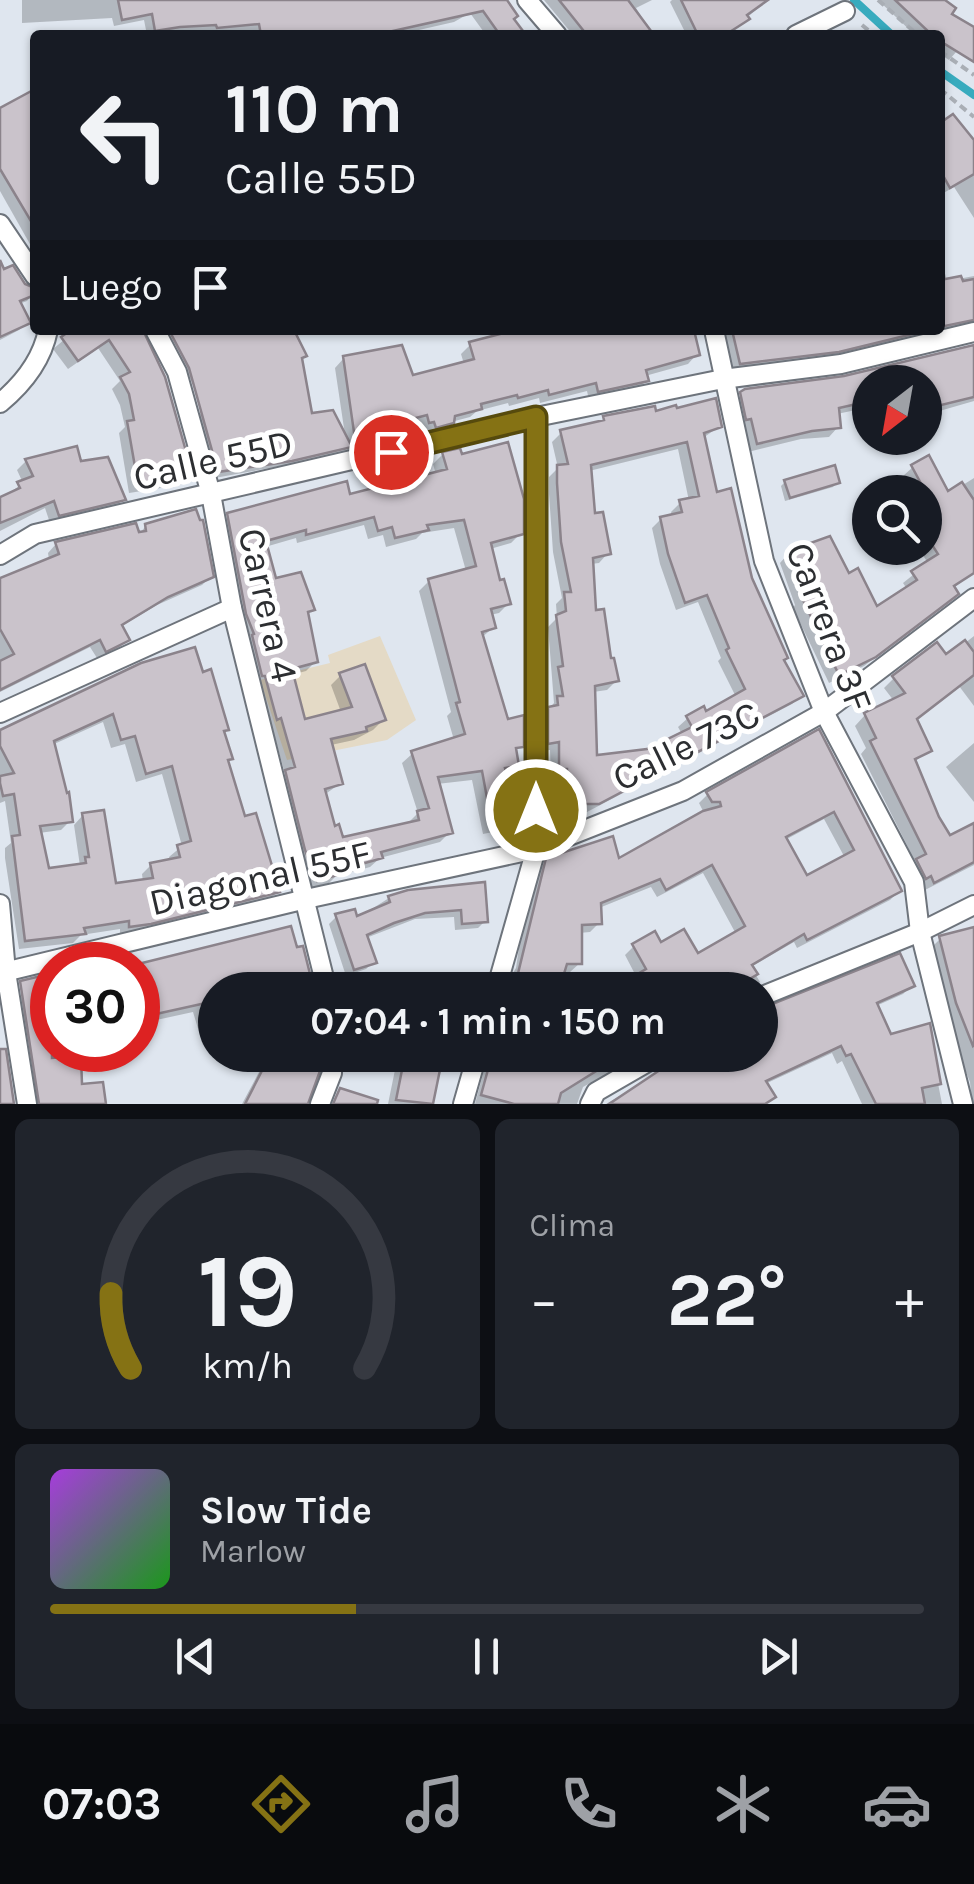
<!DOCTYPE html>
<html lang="es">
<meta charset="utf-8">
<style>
:root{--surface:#171b24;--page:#20242c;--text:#f1f3f6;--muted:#9ea1a6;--line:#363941;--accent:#857214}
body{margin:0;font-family:Karla,sans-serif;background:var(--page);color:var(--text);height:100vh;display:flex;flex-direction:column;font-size:38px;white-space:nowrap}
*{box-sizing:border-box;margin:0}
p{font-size:32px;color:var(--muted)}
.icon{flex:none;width:55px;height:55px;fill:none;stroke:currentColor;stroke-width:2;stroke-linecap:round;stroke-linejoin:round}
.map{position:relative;height:1104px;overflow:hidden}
.panel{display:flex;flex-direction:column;gap:15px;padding:15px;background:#0d0f14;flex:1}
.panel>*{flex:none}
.guide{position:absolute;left:30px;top:30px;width:915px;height:305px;border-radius:10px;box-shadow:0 2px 8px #0004;background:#171b24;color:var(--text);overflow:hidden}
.needle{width:65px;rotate:211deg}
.tools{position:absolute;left:852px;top:365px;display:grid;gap:20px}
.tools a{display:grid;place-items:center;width:90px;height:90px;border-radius:50%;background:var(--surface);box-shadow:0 2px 8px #0004;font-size:50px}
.speed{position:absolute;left:30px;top:942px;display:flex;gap:20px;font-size:50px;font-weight:700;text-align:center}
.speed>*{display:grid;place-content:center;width:130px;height:130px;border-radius:50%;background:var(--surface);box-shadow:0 2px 8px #0004;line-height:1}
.speed .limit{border:15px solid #d22;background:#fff;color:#111}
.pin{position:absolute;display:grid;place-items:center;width:85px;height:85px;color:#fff;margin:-42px;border:5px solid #fff;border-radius:50%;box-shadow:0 2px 10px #0007}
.me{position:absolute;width:110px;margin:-55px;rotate:0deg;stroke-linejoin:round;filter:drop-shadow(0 0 8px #0008)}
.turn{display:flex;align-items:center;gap:35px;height:210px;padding:0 30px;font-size:45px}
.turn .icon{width:130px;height:130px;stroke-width:2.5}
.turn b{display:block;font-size:70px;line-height:85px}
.then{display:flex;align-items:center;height:95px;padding:0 30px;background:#0003;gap:20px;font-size:38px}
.big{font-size:75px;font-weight:700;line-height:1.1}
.panel .tile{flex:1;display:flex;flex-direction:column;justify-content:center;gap:15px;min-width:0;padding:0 35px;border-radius:15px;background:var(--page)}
.panel .dial{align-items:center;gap:0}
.dial svg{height:260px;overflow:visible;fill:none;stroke:var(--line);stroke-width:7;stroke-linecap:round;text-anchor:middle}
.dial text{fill:var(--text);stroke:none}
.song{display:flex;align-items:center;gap:30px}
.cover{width:120px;height:120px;border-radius:15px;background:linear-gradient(135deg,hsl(280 70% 55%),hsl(120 70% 35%))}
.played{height:10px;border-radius:5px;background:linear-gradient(90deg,var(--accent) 35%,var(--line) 35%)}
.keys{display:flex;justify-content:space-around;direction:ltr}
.heat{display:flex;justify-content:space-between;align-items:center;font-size:55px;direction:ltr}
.panel .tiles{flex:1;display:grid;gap:15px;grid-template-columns:1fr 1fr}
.tile:last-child{grid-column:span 2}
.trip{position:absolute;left:198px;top:972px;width:580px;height:100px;border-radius:50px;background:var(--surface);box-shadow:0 2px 8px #0004;font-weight:700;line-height:100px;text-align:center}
.menu{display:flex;height:160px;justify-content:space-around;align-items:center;background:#090b0e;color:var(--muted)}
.menu .icon{width:70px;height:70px}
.menu .on{color:var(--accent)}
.menu b{font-size:45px;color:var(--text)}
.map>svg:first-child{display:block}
</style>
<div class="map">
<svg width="974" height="1104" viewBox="0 0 974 1104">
<rect width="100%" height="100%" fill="#dfe6ef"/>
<path fill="#e4dac6" d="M380 636 416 720 387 740 287 760 260 680 330 663 328 655Z"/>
<g fill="#0003" fill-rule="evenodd">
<path d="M22 0H504L511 19 523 35H486L470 13 454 22 397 35H252V31L147 35 144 20 114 26 112 18 22 23Z"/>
<path d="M544 0H652L636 8 653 35H573Z"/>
<path d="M672 0H768L726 35H673L684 30 670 2Z"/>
<path d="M878 0H941L957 51 949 60 940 54V35H915Z"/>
<path d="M35 92V253L0 191V109Z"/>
<path d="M940 123 974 144V218L954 187 940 195Z"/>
<path d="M940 266H943L947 281 974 276V334L827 360 731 372 717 330H940Z"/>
<path d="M0 272 35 291 27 301 19 304 28 322 19 330 0 340Z"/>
<path d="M76 330H140L190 475 180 485 129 493 119 433 125 427 120 405 112 389 120 381 98 348 68 369 53 349Z"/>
<path d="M168 330H251L299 360 310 416 345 435 335 368 344 358 411 378 464 364 461 354 471 344 521 330H700L693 338 697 354 688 364 645 376 646 381 637 390 589 400 587 391 540 403 539 398 509 406 508 403 477 411 470 417 451 422 442 432 427 435 425 430 420 431 418 423 388 431 390 437 380 446 347 454V449L341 455 209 479 193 420 200 413 210 422Z"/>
<path d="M974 347V401L936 412 927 424 925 382H870V407L837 414 838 427 829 437 801 439 748 452 732 404 742 394 844 379Z"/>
<path d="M655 414 720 426 703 438 716 495 782 660 801 695 792 704 587 812H559L558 778H551L550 750 540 751V719L554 703 548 627 557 618 556 604 562 598 553 552 549 494V477L558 468 552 442 561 433 599 424 604 418ZM678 449 689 501 680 503 671 512 672 516 661 519 652 528 660 564 676 610 698 602 721 658 718 661 736 697 705 714 688 718 678 727 682 734 648 751 595 758 593 692 607 690 616 681 594 613 591 564 599 563 608 553 593 516 589 471Z"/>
<path d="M443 454 521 533 511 543 490 549 498 583 509 603 499 613 490 615 494 627 481 638 506 723 521 746 514 752 516 765 506 775 513 820 503 830 483 834 472 780 437 784 450 832 440 842 380 858 370 867 335 877 329 883 308 889 276 782 285 774 272 727 267 728 219 525 229 515 349 497 436 475 433 464ZM364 525 368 539 383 535 386 547 416 539 422 533 454 528 466 571 429 581 419 591 451 712 447 716 454 740 412 754 402 763 418 813 408 823 341 840 333 829 324 795 341 783 331 745 354 740 373 730 383 720 341 675 331 685 341 712 304 722 291 675 306 671 316 661 306 615 312 609 274 581 265 547 296 538 297 543Z"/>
<path d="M26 461 79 464 123 499 114 509 50 523 45 508 0 531V500L23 483 17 470Z"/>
<path d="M913 467 947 495 974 478V572L953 588 946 603 864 666 829 683 793 608 795 605 780 563 789 553 847 576 876 610 907 589 903 583 928 563 918 548H925V492H912L903 476Z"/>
<path d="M785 482H837L833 487 785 501 781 486Z"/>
<path d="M146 526 211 576 202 585 157 605 120 627 127 640 118 649 97 658 90 647 0 692V581L49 560 48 553 56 544 138 535Z"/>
<path d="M974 636V706L959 686 914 720 929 750 913 763 949 839 974 826V865L923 891 907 872 916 863 861 754 866 748 855 726 865 715 894 701 884 688 894 678 946 658Z"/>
<path d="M142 665 226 729 222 733 226 762 244 819 277 892 268 901 120 935V929L81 935 73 943 19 949 5 858V848L11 843 5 801 0 803V733ZM103 722 111 748 125 744 136 782 162 774 182 846 169 857 170 861 151 865 142 874 143 882 114 886 83 815 74 825 80 866 47 871 39 833 61 830 70 821 52 745Z"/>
<path d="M818 733 899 891 890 900 797 948 794 942 751 967 760 982 752 990H620L637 978 625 955 634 946H660L697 957 736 934 703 873 657 897 651 887 599 908V923L590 932 579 933 580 963 570 972H562L556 990H503L516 968 522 927 538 870 548 861 617 862 704 813 699 803 708 794ZM824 819 845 858 806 879 785 840Z"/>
<path d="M974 743V802L946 767Z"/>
<path d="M482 884 485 921 478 928 455 930 454 917 415 919 366 938 374 962 366 969 346 976 329 924 336 917 356 919 389 898Z"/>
<path d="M289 929 312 990H215V1042L203 1045 193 1012 138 1024V967Z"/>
<path d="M974 930V1104H972L970 1082 955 1045 931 948 940 939Z"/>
<path d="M464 976V990H394L400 984H421L428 977Z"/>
<path d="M52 982V1030L48 1031 51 1060 103 1104H29L13 1003 21 995 26 1010 36 984Z"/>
<path d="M912 985 903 994 876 1006 890 1037 927 1026 942 1104H862L842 1061 837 1064 832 1053 765 1084 773 1096 765 1104H606L661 1072 664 1065 659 1055H760V1011Z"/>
<path d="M262 1055H317L306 1104H242L259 1072 254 1069Z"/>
<path d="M364 1055H441L431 1104H388L396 1065Z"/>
<path d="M488 1055H642L583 1087 577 1104H475Z"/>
</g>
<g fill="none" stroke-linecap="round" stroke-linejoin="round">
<g stroke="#38abbe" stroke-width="8">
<path d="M854 0 892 35"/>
<path d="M940 71 974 95"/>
</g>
</g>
<g fill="#cac3cb" stroke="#8b838b" stroke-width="2.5" fill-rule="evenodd">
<path d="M118 0H507L518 16 514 19 526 35H500L483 11 393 31 394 35H261L259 24 217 28 216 25 180 27 155 31 152 14 122 20Z"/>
<path d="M559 0H628L654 35H587Z"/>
<path d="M681 0H768L747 15 750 19 725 35H698Z"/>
<path d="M895 0H945L956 8 952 14 974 27V62L940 41V35H932Z"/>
<path d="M35 89V228L0 169V108Z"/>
<path d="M953 114 974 140V174L950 188 940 170V123Z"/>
<path d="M0 260 4 269 13 265 25 284 35 288V295L20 301 31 323 0 337Z"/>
<path d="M961 276 963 281 974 279V320L940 327V280Z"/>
<path d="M71 330H143L165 377 193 476 138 484 127 421 134 420 129 394 120 377 130 372 109 340 78 361 61 337Z"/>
<path d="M169 330H294L307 356 302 358 312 413 333 410 352 447 292 461 218 472 189 368Z"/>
<path d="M516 330H694L700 355 646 370 649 381 598 392 596 383 549 395 548 390 518 398 517 395 481 404 482 409 455 416 454 423 436 428 434 422 429 423 427 415 389 425 392 438 356 446 343 356 402 345 413 375 474 359 469 342Z"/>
<path d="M732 330H929L839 352 740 364Z"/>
<path d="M974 345V397L925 409V382H870V401L839 408 841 428 812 431 757 444 751 419 746 420 740 392 745 389 844 376Z"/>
<path d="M716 398 722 427 704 433 717 492 731 488 752 578 788 658 784 660 804 696 599 804H567V769H559V742L548 744V707L558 705 557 696H563L558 667 563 666 556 615 566 611 564 592H571L561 542 557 483V465L568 464 560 430 604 420 603 416 655 406 656 411 676 405 677 408ZM687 442 699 496 679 500 682 512 660 517 668 554 685 603 707 595 729 648 726 650 745 689 706 711 704 706 686 716 692 727 647 749 597 755 595 686 619 681 614 658H611L604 609 596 610 593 558 611 554 603 512 595 513 591 465Z"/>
<path d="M508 442 524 499V534L491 543 500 580 504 579 511 604 491 609 496 628 482 632 508 719 524 715V747L516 748 519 766 505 768 516 821 492 825 482 771 438 777 453 833 381 852 383 858 340 870 341 874 317 881 305 850 285 770 295 767 281 718 277 720 265 676H262L252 635 254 634 246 614 227 513 347 481 350 494 447 469 442 452 460 448 462 454ZM374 517 378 531 392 527 395 538 429 530 427 525 464 520 476 566 428 579 460 702 456 703 465 734 411 751 429 808 417 811 419 820 343 837 339 824 335 826 325 789 343 784 331 739 367 731 366 727 386 720 365 664 339 673 352 707 305 719 292 669 318 662 308 612 315 610 301 572 276 578 266 541 306 530V535Z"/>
<path d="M77 446 81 461 108 457 126 500 59 516 54 501 0 523V497L20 488 17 482 33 476 25 459Z"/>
<path d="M929 455 948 491 962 482 974 500V573L954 586 959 594 876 657 839 675 801 596 804 594 788 551 830 536 849 573 858 568 877 606 917 580 911 571 938 554 925 534V506L931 502 911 465Z"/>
<path d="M835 465 840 483 790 498 784 480Z"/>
<path d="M196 509 200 520H203L214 577 168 597 122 625 130 640 106 652 100 640 0 690V661L14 654 0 629V578L59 554 55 542 136 523 139 532 146 531 145 524Z"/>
<path d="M965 640 974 652V675L917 719 932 751 915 759 939 817 950 835 974 823V862L934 883 931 876 926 879 916 859 926 854 870 741 876 738 864 713 905 693 892 676 937 642 946 654Z"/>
<path d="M195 647 203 672 211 669 229 730 224 731 233 759 228 760 245 816 256 813 280 892 151 924 129 927V921L84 928 86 934 25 941 12 836 20 835 14 794 3 796 0 783V776L14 773 0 746V730L141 663ZM113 714 121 740 135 736 146 774 172 766 191 841 177 845 180 857 150 863 153 878 116 883 104 810 82 813 89 857H85L86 863 49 868 40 826 73 822 69 792 67 793 54 741Z"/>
<path d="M819 729 902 891 807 940 804 934 752 965 758 974 731 990H610L646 969 632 944 655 931 661 942 684 929 698 953 745 926 712 865 666 890 660 879 601 903 602 924 582 925V964H567L559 990H514L546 858 613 836 619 858 703 811 721 806 720 802H712L706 792ZM834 812 854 850 807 875 786 837Z"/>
<path d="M485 882 488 922 462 924 461 910 425 913 394 923 367 935 377 963 354 970 335 914 355 909 357 916 390 902 388 896 408 890Z"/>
<path d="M291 926 297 947 303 946 314 990H215V1001L138 1018V964Z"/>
<path d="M974 927V1045L973 1046 956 1003 939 936Z"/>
<path d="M900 953 915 986 877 1003 891 1034 930 1023 941 1084 922 1088 925 1104H876L851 1054 846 1056 841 1046 766 1081 776 1097 765 1104H609L666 1066 672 1055H760V1009Z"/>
<path d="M45 975 46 980 52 979V1058L81 1056 82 1084 103 1082 106 1104H39L20 981Z"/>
<path d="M0 1049H6L14 1104H0Z"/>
<path d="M270 1055H320V1071L308 1104H245Z"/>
<path d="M405 1055H443L433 1104 396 1100Z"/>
<path d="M492 1055H622L561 1093 558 1104H514L481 1095Z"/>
<path d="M340 1088 378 1100 377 1104H333Z"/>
</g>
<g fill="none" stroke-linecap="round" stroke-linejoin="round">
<defs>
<g id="minor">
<path d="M527 0 557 35"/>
<path d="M796 35 845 11"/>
<path d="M0 224 35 276"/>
<path d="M155 330 177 372 211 494 232 608 327 990"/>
<path d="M714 330 764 561 824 712 914 882 920 932 963 1104"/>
<path d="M0 403C23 384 42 360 48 330"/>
<path d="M0 555 35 534 536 417 723 379 841 364 974 332"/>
<path d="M0 713 232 608"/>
<path d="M0 904 6 972 27 1104"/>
<path d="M0 973 306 899 536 849 683 791 824 712 974 598"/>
<path d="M496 990 536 849V417"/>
<path d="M760 997 920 932 974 905"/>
<path d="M320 1104 332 1073V1055"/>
<path d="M463 1104 477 1055"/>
<path d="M590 1104 596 1092 660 1055"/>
</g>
</defs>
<use href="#minor" stroke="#6e747c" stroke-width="22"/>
<g stroke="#a9aeb5" stroke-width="4" stroke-dasharray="8 5" stroke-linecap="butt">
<path d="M878 0 918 35"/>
<path d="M862 25 874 35"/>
<path d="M940 51 974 75"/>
<path d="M940 89 974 117"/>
</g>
<use href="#minor" stroke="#fff" stroke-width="18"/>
</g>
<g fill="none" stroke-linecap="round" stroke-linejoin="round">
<defs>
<path id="route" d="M391 452 536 417V810"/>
</defs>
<use href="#route" stroke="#564a0d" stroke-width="25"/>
<use href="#route" stroke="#857214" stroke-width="18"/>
</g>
<g text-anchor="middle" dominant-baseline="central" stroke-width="10" stroke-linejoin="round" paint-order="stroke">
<g font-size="38" fill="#2c2e31" stroke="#fff">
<text transform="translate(213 460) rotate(-13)">Calle 55D</text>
<text transform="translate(268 605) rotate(77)">Carrera 4</text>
<text transform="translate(829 627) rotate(69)">Carrera 3F</text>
<text transform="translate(686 746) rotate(-26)">Calle 73C</text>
<text transform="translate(260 878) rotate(-13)">Diagonal 55F</text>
</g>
</g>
</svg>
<div class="tools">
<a><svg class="needle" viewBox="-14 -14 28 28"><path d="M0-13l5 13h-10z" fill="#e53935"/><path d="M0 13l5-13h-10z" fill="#9ea1a6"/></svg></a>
<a><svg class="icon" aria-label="search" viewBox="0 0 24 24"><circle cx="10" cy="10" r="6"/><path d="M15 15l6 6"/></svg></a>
</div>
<div class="speed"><div class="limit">30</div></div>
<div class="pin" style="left:391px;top:452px;background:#d93025"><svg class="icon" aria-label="arrive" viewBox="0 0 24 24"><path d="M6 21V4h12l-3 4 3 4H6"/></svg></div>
<svg class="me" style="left:536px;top:810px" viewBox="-20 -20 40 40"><circle r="17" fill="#857214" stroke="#fff" stroke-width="3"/><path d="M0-11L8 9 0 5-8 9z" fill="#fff"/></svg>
<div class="trip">07:04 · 1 min · 150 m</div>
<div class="guide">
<div class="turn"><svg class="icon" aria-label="left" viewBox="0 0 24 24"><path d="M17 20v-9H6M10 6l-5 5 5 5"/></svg><div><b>110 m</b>Calle 55D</div></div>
<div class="then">Luego<svg class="icon" aria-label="arrive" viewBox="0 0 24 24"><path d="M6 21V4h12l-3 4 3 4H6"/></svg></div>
</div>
</div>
<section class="panel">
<div class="tiles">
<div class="tile dial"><svg viewBox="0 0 100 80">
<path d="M14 69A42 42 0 1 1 86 69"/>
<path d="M14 69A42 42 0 0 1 8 46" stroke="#857214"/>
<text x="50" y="56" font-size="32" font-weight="700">19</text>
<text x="50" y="72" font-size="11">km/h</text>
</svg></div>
<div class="tile"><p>Clima</p>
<div class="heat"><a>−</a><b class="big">22°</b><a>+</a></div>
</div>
<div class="tile">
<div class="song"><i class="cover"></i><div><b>Slow Tide</b><p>Marlow</p></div></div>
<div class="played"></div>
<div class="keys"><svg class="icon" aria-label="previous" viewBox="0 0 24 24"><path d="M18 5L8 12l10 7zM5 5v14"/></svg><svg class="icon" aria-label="pause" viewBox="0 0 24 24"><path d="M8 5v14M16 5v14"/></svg><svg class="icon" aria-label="next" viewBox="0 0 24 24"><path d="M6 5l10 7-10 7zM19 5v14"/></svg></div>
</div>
</div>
</section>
<nav class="menu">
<b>07:03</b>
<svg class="icon on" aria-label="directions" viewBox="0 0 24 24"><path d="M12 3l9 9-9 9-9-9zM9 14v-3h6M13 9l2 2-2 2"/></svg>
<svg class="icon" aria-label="music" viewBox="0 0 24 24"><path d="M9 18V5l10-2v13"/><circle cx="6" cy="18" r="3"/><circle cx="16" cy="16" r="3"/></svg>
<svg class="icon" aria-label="phone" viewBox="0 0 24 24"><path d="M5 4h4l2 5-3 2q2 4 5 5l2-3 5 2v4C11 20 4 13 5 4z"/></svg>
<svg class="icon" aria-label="climate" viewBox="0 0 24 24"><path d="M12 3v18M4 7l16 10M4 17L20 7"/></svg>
<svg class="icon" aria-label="car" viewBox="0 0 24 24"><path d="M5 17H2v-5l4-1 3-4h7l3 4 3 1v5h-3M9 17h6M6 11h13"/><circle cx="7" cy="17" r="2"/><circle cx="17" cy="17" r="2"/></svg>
</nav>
